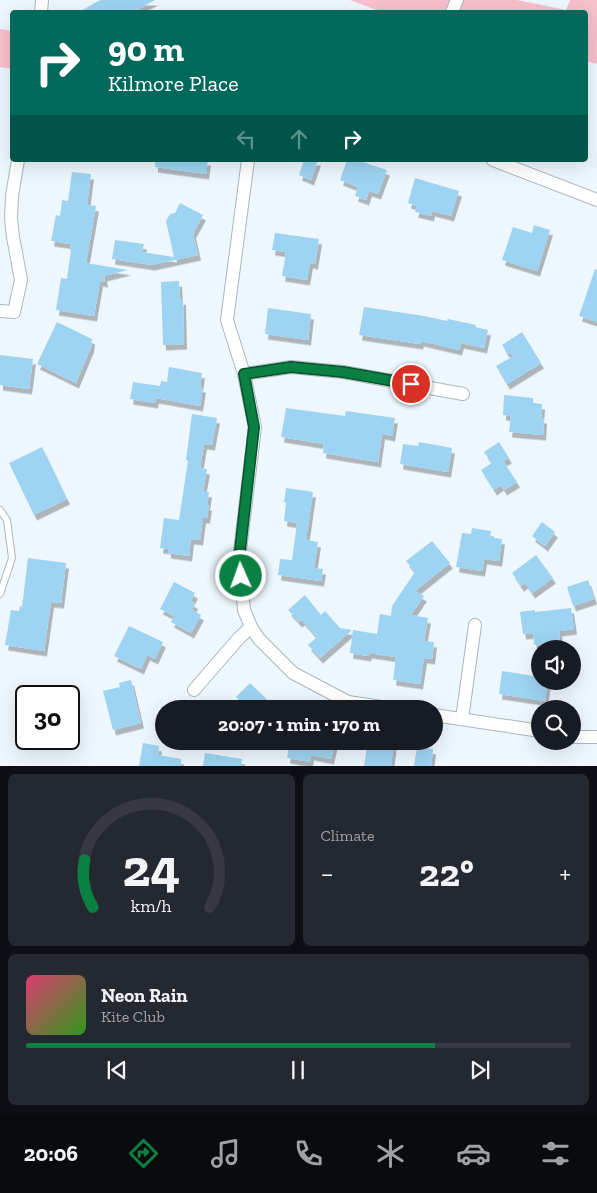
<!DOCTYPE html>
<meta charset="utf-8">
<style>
:root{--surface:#171b24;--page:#242831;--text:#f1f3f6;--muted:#9ea1a6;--line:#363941;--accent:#0b8043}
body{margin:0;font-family:"Zilla Slab",serif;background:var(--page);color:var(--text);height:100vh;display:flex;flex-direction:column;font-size:19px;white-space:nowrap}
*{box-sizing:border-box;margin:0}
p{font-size:16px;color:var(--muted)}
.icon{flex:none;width:28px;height:28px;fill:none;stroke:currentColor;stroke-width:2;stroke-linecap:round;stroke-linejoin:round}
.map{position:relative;height:766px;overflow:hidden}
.side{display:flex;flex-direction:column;gap:8px;padding:8px;background:#0d0f14;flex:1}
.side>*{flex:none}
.guide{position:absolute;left:10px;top:10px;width:578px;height:152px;border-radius:5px;box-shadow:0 5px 20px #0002;background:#00695c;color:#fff;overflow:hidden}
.buttons{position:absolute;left:531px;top:640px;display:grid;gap:10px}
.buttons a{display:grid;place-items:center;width:50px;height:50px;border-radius:50%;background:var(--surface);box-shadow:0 5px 20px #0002;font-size:25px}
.speed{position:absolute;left:15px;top:685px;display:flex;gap:10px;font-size:25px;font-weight:700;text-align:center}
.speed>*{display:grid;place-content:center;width:65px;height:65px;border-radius:50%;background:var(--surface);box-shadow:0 5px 20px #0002;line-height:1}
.speed .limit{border:2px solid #111;border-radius:8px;background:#fff;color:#111}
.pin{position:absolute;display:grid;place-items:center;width:42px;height:42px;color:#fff;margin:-21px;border:2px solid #fff;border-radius:50%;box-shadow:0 1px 5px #0007}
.me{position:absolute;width:55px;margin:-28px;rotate:358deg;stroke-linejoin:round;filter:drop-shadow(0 0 4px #0008)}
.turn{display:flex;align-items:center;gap:18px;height:105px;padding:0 15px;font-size:22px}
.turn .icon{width:65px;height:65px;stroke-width:2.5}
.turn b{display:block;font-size:35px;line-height:42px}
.lanes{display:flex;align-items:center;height:48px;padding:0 15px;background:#0003;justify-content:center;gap:25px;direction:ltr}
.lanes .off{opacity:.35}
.big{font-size:38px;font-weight:700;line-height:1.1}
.side .tile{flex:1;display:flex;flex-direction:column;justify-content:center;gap:8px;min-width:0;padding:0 18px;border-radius:8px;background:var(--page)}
.side .dial{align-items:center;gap:0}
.dial svg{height:130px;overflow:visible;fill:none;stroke:var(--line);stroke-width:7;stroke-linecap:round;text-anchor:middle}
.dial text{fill:var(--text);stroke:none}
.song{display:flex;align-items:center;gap:15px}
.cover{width:60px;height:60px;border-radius:8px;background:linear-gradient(135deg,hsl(340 70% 55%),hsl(110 70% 35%))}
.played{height:5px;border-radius:2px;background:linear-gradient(90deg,var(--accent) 75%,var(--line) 75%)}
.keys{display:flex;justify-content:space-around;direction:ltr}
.heat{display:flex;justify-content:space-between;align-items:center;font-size:28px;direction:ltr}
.side .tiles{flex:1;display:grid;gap:8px;grid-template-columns:1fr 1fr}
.tile:last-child{grid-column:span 2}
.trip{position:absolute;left:155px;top:700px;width:288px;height:50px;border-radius:25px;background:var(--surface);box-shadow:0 5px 20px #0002;font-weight:700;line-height:50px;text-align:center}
.tabs{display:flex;height:80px;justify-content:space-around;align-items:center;background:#090b0e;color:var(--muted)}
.tabs .icon{width:35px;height:35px}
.tabs .active{color:var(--accent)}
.tabs b{font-size:22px;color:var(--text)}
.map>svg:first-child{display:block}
</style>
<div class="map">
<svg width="597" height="766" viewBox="0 0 597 766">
<defs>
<filter id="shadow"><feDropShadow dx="3" dy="5.5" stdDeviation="0" flood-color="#0004"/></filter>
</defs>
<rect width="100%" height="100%" fill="#edf7fd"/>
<g fill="#f8c0cc">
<path d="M350 0H450L445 12H382Z"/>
<path d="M462 0H517L566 10 570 0H597V64L585 61V12H458Z"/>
<path d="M0 29 12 31V69L0 67Z"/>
</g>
<g fill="#9dd4f3" filter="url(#shadow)">
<path d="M100 0H155L133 12H79Z"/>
<path d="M155 160H208L206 174 155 167Z"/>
<path d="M304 160H318L311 180 299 175Z"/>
<path d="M347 160H357L387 170 378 194 369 191 366 200 355 196 358 187 340 180Z"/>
<path d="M72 172 91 174 87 205 96 206 86 263 128 270 104 276 105 282 100 281 94 316 56 310 61 278 67 279 71 250H70L71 244 51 241 56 215 60 216 62 200 68 201Z"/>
<path d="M415 178 459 191 451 216 432 211 431 216 415 212 417 206 408 203Z"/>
<path d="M180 203 203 215 193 233 198 255 152 265 112 259 115 240 144 244 142 252 174 257 166 221 170 214 175 213Z"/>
<path d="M534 225 550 230 537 271 502 260 513 227 532 233Z"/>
<path d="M275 233 319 239 315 264 310 263 307 280 282 276 286 252 272 250Z"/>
<path d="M595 269 597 270V322L579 316Z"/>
<path d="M179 281 180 300 183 299 184 344 163 345 161 282Z"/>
<path d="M364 307 424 316 447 321 448 319 476 325 475 327 488 330 484 348 461 343 459 350 421 341 420 344 359 335Z"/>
<path d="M268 308 311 314 308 340 265 334Z"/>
<path d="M57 322 92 339 91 347 76 383 37 364Z"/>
<path d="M522 332 541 363 507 384 496 366 515 355 507 353 502 345Z"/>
<path d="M0 355 33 359 29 389 0 385Z"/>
<path d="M169 367 202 373 200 387H203L200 406 156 398 155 403 130 399 133 382 160 386 161 381 167 382Z"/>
<path d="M504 395 533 398V403L542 404 541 418H544L543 435 509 432 511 416 503 415Z"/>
<path d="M286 408 345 416 346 411 395 418 392 436 382 434 378 462 323 453 324 444 281 437Z"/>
<path d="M192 414 217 418 212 445 204 444 200 468 207 469 203 491 209 492 207 505H209L207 518H203L200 540 191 539 189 556 168 553V549L160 548 164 518 179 520 188 461 186 460Z"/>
<path d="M419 442 452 448 448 472 400 464 403 444 418 446Z"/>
<path d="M499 442 509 458 503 461 517 482 504 490 501 485 494 490 481 470 492 463 484 452Z"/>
<path d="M42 447 67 499 34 515 9 463Z"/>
<path d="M286 488 313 492 306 540 318 542 314 568 323 569 321 581 278 575 280 559 292 560 297 523 284 521 286 503 284 502Z"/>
<path d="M542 522 555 532 545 546 532 536Z"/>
<path d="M472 528 491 531 490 537 502 539 499 561 484 559 482 571 456 567 462 533 471 534Z"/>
<path d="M432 541 450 563 415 591 424 596 411 615 428 618 424 641 434 642 432 659 424 658 420 684 393 680 396 657 369 653 368 656 350 653 353 630 377 634 380 614 391 616 392 606 415 572 406 561Z"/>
<path d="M536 555 553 578 532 593 525 583 521 586 512 573Z"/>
<path d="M28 558 66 563 61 603 51 602 44 651 5 645 11 610 19 611 20 606 22 607Z"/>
<path d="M588 580 594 599 573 606 567 587Z"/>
<path d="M174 582 195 593 191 601 195 604 192 610 201 615 191 633 171 622 174 616 160 609Z"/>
<path d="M305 595 321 615 325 611 340 628 352 630 320 658 308 645 317 637 302 620 299 622 288 610Z"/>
<path d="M571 608 574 629 559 631 560 641 534 645 533 633 523 634 520 612 535 610V612Z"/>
<path d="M129 626 163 642 155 659 147 655 141 669 114 656Z"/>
<path d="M502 671 540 677V681H548L545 701 499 694Z"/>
<path d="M131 680 141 723 113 730 103 691 120 687 119 683Z"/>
<path d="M250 683 277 709H248L236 697Z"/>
<path d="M290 741H335L331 759 311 755 310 762 287 758Z"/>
<path d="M368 741H394L391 766H364Z"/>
<path d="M143 743 159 746 158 755 181 759V766H139Z"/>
<path d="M417 747 433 749 431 766H414Z"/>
<path d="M205 753 242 759 241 766H203Z"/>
</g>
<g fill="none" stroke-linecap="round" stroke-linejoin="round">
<defs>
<path id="lane" d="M0 510 7 520 12 558 0 594"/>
<g id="street">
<path d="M41 12 42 0"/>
<path d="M452 12 457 0"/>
<path d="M248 160 227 320 244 374 255 427 239 559 244 610 251 627 259 639 293 673 348 702 395 709"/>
<path d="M493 160 597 200"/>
<path d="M0 311 14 312 21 280 13 237 11 219 12 196 18 160"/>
<path d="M244 374 291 367 343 372 463 394"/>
<path d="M194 690 239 638 251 627"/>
<path d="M434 715 540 731"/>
<path d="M462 719 475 625"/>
<path d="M572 737H597"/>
</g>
</defs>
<use href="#lane" stroke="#a8b8c1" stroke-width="8"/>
<use href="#street" stroke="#a8b8c1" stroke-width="14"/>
<use href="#lane" stroke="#fff" stroke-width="6"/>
<use href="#street" stroke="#fff" stroke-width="12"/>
</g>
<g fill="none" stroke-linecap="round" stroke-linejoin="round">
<defs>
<path id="route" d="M241 576 239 559 254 427 244 374 291 367 343 372 411 384"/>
</defs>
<use href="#route" stroke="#07532c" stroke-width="12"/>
<use href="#route" stroke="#0b8043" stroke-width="9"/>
</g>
</svg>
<div class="buttons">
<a><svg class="icon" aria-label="sound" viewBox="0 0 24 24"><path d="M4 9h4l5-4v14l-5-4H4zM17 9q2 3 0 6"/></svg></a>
<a><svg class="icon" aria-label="search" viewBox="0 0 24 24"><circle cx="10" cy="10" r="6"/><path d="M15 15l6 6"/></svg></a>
</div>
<div class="speed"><div class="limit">30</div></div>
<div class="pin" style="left:411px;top:384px;background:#d93025"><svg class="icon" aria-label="arrive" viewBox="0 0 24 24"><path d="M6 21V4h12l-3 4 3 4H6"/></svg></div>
<svg class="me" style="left:241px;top:576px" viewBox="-20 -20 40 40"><circle r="17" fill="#0b8043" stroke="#fff" stroke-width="3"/><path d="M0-11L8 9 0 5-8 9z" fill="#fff"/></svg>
<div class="trip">20:07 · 1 min · 170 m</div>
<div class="guide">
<div class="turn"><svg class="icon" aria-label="right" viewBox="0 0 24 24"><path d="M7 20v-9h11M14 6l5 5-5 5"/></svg><div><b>90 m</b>Kilmore Place</div></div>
<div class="lanes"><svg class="icon off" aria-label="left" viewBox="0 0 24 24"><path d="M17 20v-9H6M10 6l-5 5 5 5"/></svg><svg class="icon off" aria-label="ahead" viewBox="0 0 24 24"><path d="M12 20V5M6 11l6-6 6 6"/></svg><svg class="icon" aria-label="right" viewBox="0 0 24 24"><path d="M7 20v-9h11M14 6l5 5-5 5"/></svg></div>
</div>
</div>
<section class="side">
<div class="tiles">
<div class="tile dial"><svg viewBox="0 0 100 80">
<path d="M14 69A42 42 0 1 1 86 69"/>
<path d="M14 69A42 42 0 0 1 9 40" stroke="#0b8043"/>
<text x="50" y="56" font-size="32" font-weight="700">24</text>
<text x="50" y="72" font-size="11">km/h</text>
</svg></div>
<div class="tile"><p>Climate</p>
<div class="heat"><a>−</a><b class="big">22°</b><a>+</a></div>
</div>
<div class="tile">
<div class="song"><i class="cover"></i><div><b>Neon Rain</b><p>Kite Club</p></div></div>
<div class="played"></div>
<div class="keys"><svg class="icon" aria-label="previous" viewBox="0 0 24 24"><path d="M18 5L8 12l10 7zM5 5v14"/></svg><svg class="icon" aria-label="pause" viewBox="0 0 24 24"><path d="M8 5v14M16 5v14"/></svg><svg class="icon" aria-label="next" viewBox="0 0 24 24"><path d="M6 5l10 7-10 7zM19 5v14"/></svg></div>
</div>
</div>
</section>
<nav class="tabs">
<b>20:06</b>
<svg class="icon active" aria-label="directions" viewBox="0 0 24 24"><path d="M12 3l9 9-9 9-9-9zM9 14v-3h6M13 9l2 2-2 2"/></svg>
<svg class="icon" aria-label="music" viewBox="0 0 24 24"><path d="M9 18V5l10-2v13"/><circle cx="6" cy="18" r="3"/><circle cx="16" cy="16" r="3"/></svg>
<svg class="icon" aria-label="phone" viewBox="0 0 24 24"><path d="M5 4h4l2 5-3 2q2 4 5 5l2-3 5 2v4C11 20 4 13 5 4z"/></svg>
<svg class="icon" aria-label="climate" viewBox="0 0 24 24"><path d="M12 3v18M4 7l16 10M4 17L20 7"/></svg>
<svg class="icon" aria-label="car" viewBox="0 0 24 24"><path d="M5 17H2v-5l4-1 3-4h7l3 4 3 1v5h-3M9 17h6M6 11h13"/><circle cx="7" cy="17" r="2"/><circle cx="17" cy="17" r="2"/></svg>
<svg class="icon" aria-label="filters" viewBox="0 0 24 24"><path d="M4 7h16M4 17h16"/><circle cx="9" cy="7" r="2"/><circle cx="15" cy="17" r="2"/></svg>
</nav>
